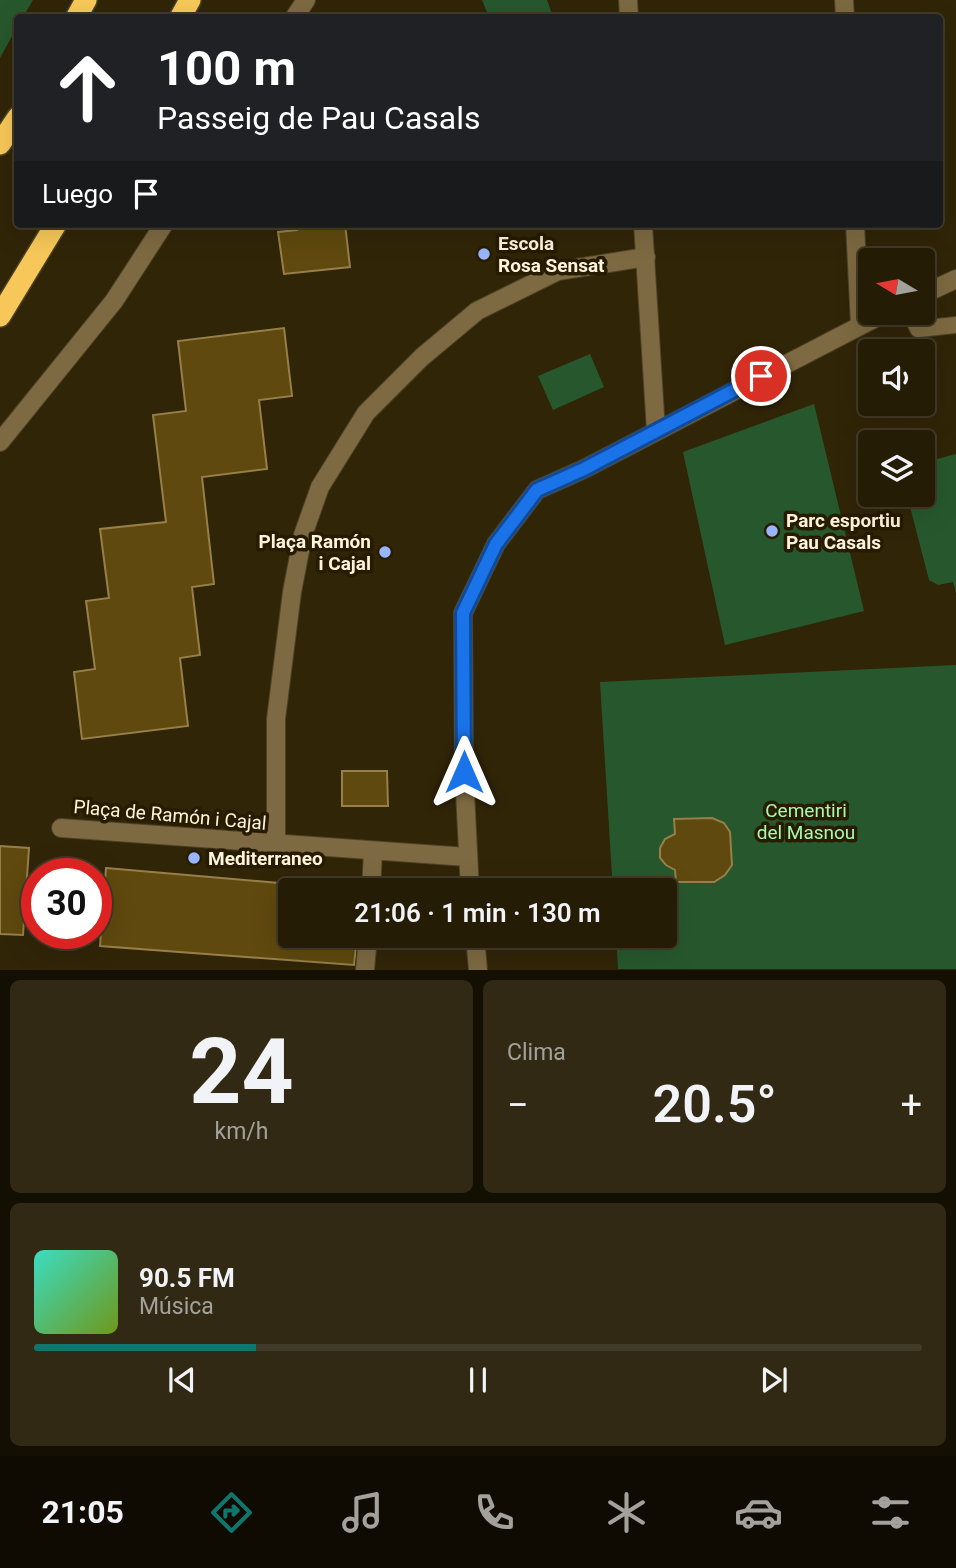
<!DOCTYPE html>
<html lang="es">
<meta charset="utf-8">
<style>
:root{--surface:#251c06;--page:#312914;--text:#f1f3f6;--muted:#a3a19b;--line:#423a28;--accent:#0f766e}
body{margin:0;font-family:Roboto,sans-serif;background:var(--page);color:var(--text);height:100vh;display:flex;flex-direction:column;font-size:26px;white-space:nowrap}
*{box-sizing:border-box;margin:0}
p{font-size:23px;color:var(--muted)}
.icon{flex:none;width:38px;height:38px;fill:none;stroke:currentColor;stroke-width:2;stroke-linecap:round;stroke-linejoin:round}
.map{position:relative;height:970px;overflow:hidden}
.sheet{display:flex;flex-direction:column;gap:10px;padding:10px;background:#140f03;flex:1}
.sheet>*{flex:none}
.hud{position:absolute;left:14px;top:14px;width:929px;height:214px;border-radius:7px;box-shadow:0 7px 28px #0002,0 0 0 2px var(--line);background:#202124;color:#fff;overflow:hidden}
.needle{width:46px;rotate:280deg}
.controls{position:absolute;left:858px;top:248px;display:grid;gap:14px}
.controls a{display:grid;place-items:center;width:77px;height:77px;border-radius:7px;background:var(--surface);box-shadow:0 7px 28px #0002,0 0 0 2px var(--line);font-size:35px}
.speed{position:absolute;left:21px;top:858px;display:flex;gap:14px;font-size:35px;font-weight:700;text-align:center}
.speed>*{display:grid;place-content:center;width:91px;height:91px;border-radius:50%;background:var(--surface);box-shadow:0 7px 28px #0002,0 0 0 2px var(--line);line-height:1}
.speed .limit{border:10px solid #d22;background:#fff;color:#111}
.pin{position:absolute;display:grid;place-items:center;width:60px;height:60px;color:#fff;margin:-30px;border:4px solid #fff;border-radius:50%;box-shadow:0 2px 7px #0007}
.me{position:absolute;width:77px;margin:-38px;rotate:0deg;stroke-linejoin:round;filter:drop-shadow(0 0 5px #0008)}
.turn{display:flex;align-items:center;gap:24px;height:147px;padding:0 28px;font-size:32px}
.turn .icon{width:91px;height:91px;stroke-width:2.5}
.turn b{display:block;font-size:49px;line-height:60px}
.then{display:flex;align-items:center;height:66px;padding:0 28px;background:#0003;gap:14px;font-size:26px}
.big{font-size:52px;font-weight:600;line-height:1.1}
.sheet .tile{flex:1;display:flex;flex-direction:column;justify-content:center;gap:10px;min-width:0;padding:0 24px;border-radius:10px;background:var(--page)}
.sheet .dial{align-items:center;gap:0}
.dial b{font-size:91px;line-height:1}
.song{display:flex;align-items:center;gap:21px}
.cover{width:84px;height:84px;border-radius:10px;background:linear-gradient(135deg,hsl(170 70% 55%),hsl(80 70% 35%))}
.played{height:7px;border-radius:4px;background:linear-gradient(90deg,var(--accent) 25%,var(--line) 25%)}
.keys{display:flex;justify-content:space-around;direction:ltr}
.heat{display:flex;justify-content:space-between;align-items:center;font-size:38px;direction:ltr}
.sheet .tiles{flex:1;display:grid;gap:10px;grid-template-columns:1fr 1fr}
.tile:last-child{grid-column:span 2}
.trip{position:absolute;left:278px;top:878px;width:399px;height:70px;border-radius:7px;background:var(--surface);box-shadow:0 7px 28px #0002,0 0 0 2px var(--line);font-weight:600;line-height:70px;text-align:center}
.menu{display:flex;height:112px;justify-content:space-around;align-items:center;background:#0f0b02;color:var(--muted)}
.menu .icon{width:49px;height:49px}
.menu .selected{color:var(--accent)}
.menu b{font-size:32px;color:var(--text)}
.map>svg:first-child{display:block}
</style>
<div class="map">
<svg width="956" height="970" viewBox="0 0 956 970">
<rect width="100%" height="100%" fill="#312508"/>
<g fill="#27582d">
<path d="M0 0H33L23 17 18 18 17 27 0 58Z"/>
<path d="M482 0H547L553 17H489Z"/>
<path d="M590 354 604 387 553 410 538 376Z"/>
<path d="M814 404 864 611 725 645 683 452Z"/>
<path d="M956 454V593L953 582 938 585 929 580 907 495H922V463Z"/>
<path d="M956 665V969H618L616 936H665V891H613L600 682Z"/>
</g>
<g fill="#5f490e" stroke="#977f4a" stroke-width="2">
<path d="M296 224H345L350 267 284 274 278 232 297 230Z"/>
<path d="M284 328 292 396 259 400 267 469 202 477 214 584 192 587 200 655 180 658 188 726 82 739 74 672 95 669 86 601 109 598 100 529 166 522 153 415 186 411 178 341Z"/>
<path d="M342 771H387L388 806H342Z"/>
<path d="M712 818 724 823 730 832 732 865 725 875 714 882H676L675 870 666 865 660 858V848L665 839 675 834 674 819Z"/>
<path d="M0 846 29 848 23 935 0 934Z"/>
<path d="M106 868 290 884V936H357L354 965 100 946Z"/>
</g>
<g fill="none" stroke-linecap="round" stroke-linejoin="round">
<defs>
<path id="lane" d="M910 313 918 329 956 325"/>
<g id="street">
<path d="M628 0 629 18"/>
<path d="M844 0 845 18"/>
<path d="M294 18 306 0"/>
<path d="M643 224 656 431"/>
<path d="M855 224 860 325"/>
<path d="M922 295 956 279"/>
<path d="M0 442 114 301 164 224"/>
<path d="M61 828 467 857"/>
<path d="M276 845V719L292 592 303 535 320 487 366 413 422 357 477 311 558 271 646 257"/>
<path d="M371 891 373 851"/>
<path d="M470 891 464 772 463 613 496 544 537 490 584 469 885 313"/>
<path d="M475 936 478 970"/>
<path d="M365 970 368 936"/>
</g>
<g id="highway">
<path d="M76 18 86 0"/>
<path d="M180 18 190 0"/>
<path d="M0 144 18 117"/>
<path d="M0 316 56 224"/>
</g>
</defs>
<use href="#lane" stroke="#4e4226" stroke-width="18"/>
<use href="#street" stroke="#4e4226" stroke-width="20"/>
<use href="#highway" stroke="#4e4226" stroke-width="24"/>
<use href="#lane" stroke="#7d6a42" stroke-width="16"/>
<use href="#street" stroke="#7d6a42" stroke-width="18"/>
<use href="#highway" stroke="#f7c859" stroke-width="21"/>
</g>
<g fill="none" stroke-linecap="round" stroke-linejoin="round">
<defs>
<path id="route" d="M464 772 463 613 496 544 537 490 584 469 761 376"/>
</defs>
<use href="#route" stroke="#114b97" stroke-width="18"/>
<use href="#route" stroke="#1a73e8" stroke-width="12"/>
</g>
<g fill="#97b6fd" stroke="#271b00" stroke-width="2.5">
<circle cx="484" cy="254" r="7"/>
<circle cx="772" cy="531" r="7"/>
<circle cx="385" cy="552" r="7"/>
<circle cx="194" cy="858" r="7"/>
</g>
<g text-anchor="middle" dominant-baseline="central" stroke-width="7" stroke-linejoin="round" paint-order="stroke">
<g font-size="19" font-weight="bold" fill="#fef4dd" stroke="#271b00" text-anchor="start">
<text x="498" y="243">Escola<tspan x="498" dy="22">Rosa Sensat</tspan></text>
<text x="786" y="520">Parc esportiu<tspan x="786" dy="22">Pau Casals</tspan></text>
<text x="371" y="541" text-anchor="end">Plaça Ramón<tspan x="371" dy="22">i Cajal</tspan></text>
<text x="208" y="858">Mediterraneo</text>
</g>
<g font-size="19" fill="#a6faab" stroke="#271b00">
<text x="806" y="810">Cementiri<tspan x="806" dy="22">del Masnou</tspan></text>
</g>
<g font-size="19" fill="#fef4dd" stroke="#271b00">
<text transform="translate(170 815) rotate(5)">Plaça de Ramón i Cajal</text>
</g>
</g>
</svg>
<div class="controls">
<a><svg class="needle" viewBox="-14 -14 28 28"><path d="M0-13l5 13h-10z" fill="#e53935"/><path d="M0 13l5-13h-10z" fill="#a3a19b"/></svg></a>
<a><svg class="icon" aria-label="sound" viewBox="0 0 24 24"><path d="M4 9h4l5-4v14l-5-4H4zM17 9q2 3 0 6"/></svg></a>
<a><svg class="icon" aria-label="layers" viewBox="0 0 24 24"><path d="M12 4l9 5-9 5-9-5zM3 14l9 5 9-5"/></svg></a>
</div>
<div class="speed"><div class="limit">30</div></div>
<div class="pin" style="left:761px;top:376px;background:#d93025"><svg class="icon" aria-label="arrive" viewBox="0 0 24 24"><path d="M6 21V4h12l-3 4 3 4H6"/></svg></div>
<svg class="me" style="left:464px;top:772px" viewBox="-20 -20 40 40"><path d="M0-17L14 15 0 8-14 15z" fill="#1a73e8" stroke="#fff" stroke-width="4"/></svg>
<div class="trip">21:06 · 1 min · 130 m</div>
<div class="hud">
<div class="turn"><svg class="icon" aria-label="ahead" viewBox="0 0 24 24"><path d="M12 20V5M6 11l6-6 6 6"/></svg><div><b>100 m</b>Passeig de Pau Casals</div></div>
<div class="then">Luego<svg class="icon" aria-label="arrive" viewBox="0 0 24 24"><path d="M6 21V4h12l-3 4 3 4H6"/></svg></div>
</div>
</div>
<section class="sheet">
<div class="tiles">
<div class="tile dial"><b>24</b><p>km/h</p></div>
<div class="tile"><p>Clima</p>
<div class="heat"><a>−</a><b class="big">20.5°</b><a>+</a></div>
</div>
<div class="tile">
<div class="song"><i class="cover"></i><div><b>90.5 FM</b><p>Música</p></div></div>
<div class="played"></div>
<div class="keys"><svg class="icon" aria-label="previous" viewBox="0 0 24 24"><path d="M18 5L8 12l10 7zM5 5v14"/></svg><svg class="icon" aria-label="pause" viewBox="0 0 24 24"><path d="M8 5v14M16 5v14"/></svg><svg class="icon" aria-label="next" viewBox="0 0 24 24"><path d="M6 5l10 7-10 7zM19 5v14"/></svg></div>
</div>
</div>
</section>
<nav class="menu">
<b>21:05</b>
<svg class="icon selected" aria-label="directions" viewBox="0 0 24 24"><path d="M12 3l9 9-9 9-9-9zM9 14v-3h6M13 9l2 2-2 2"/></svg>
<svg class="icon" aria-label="music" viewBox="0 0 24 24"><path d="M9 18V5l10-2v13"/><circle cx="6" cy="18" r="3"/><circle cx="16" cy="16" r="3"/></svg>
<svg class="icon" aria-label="phone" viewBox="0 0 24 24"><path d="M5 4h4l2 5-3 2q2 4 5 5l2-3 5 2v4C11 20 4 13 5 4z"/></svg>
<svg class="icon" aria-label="climate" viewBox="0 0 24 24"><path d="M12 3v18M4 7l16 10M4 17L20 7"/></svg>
<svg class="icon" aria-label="car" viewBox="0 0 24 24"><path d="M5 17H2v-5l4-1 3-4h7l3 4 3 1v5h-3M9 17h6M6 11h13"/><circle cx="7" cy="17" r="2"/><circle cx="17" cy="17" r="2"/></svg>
<svg class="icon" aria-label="filters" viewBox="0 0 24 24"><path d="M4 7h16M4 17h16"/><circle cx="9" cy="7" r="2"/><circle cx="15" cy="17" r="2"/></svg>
</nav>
